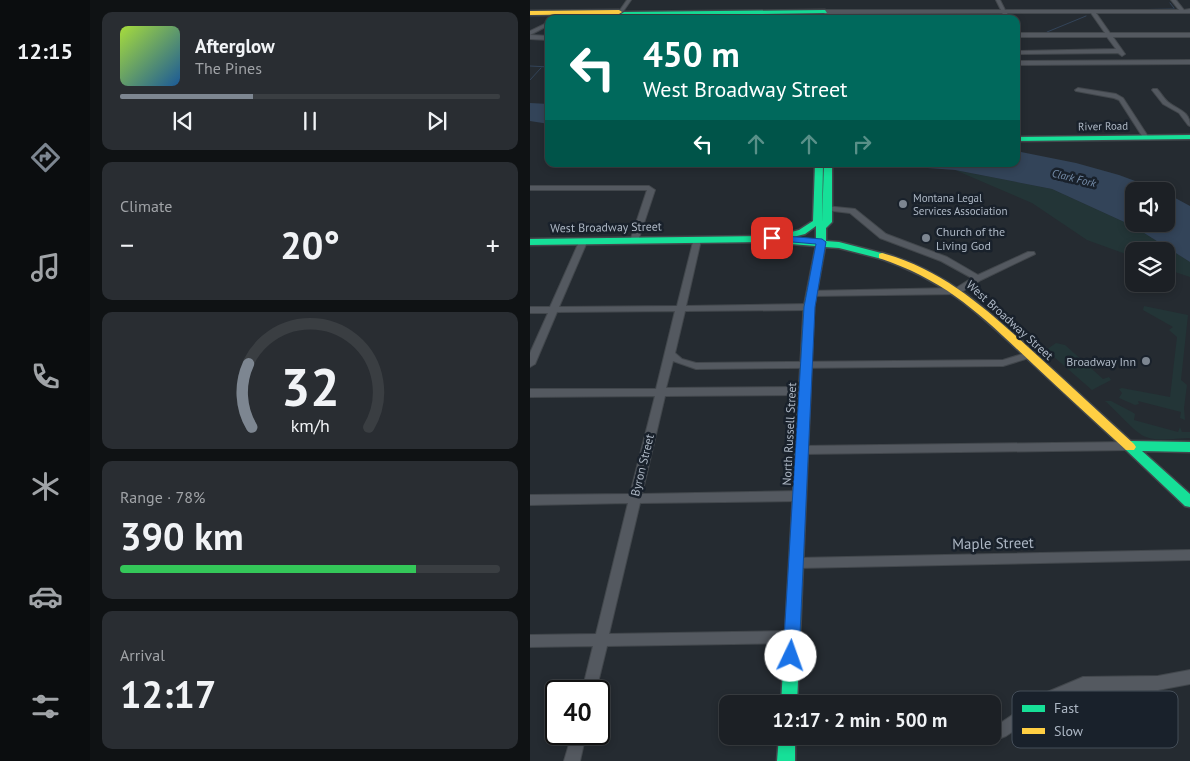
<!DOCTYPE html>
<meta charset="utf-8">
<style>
:root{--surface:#1c2025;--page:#292d32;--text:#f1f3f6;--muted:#a0a3a7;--line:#3a3e42;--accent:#7d8691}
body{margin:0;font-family:"PT Sans",sans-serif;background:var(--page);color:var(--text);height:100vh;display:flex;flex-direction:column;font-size:19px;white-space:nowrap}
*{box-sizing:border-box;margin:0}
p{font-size:16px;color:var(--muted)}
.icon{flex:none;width:28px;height:28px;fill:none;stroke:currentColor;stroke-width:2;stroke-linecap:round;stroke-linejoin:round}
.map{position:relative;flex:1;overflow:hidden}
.drawer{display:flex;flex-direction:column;gap:12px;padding:12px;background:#0f1214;width:440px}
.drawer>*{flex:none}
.banner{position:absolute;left:15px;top:15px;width:475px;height:152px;border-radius:10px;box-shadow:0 2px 8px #0003,0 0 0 1px var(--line);background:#00695c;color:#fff;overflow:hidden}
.tools{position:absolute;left:595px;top:182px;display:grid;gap:10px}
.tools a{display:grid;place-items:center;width:50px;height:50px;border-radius:10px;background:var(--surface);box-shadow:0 2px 8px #0003,0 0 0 1px var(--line);font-size:25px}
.speed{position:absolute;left:15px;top:680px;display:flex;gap:10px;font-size:25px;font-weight:700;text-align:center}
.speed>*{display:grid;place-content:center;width:65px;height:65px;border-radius:50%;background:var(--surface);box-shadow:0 2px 8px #0003,0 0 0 1px var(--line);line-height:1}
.speed .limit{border:2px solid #111;border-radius:8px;background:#fff;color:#111}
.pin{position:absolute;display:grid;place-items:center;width:42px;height:42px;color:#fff;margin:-21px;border-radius:10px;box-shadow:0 2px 8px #0006}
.me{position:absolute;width:55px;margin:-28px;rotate:3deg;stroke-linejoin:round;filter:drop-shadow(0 0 4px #0008)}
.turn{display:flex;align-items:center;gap:18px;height:105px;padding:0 15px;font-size:22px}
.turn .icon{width:65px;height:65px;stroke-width:2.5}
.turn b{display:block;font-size:35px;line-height:42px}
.lanes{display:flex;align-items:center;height:48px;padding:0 15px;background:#0003;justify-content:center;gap:25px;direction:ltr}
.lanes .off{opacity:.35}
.big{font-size:38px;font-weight:800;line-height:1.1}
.drawer .card{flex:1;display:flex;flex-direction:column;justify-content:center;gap:8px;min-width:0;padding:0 18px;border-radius:10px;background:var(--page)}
.drawer .dial{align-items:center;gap:0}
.dial svg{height:130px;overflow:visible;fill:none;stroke:var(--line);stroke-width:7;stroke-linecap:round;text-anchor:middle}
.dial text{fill:var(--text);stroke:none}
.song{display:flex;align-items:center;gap:15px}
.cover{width:60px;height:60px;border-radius:8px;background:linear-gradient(135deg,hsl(80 70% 55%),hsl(210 70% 35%))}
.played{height:5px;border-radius:2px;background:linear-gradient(90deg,var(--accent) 35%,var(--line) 35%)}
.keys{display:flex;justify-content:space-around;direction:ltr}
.heat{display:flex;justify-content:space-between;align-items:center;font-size:28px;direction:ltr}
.charge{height:8px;border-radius:4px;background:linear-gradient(90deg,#34c759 78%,var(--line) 0)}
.trip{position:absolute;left:189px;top:695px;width:282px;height:50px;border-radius:10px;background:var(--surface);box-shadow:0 2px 8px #0003,0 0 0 1px var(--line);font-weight:800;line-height:50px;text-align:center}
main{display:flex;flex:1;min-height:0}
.tab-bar{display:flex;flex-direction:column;width:90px;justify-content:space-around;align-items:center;background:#0b0d0f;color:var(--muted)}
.tab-bar .icon{width:35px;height:35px}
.tab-bar .current{color:var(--accent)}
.tab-bar b{font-size:22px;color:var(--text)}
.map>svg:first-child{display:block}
</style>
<main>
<nav class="tab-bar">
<b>12:15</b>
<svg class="icon current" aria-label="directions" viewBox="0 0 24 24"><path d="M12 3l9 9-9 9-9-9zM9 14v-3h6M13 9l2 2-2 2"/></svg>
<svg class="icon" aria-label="music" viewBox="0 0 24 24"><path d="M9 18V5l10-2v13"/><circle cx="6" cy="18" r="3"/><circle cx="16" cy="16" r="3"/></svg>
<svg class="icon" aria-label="phone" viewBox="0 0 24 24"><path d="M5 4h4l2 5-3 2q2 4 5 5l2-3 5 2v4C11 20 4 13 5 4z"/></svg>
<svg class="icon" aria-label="climate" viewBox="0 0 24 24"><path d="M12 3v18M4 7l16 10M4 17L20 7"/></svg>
<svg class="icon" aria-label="car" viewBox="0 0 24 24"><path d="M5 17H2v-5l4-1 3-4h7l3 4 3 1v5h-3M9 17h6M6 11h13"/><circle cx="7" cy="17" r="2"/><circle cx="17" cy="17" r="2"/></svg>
<svg class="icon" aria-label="filters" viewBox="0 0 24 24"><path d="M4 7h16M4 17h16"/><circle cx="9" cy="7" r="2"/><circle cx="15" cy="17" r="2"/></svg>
</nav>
<section class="drawer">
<div class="card">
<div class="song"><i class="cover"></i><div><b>Afterglow</b><p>The Pines</p></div></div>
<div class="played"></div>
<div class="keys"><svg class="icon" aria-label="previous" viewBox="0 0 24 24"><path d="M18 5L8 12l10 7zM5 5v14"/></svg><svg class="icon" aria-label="pause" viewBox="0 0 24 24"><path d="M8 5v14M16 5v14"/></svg><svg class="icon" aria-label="next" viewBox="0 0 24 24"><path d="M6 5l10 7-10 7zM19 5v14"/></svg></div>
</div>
<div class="card"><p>Climate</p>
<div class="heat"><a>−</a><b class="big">20°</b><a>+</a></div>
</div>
<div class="card dial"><svg viewBox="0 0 100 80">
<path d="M14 69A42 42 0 1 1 86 69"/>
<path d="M14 69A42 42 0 0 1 12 30" stroke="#7d8691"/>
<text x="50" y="56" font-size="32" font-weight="700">32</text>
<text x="50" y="72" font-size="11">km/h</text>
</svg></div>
<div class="card"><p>Range · 78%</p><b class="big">390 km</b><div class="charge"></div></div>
<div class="card"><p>Arrival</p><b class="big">12:17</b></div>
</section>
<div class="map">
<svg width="660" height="761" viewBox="0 0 660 761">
<rect width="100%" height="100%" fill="#252b31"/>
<g fill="#233537">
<path d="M425 170 522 189 603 226 660 262V277L636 269V251H604V257L557 240 502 203Z"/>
<path d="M614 306 658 315 651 380 657 385 654 408 655 420 650 418 651 412 608 401 609 404 605 405 589 398 592 393 589 389 592 388 640 397 647 337 639 330 643 327 613 310Z"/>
<path d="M526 343 535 345 573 379 579 377 581 380 562 390 516 350Z"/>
<path d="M575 401H581L602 412 605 414 604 420 648 432 650 427 652 432H660V438C647 438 629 442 616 437 606 434 586 410 575 401Z"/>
</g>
<g fill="#334459">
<path d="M0 103 19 104V124L0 121Z"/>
<path d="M486 151 546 163 589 175 632 191H604V224H636V193L660 206V262L603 226 522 189 425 170 342 164H486Z"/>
</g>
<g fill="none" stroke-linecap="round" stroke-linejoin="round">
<g stroke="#334459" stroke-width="1">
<path d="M640 3 644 8"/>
<path d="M577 10H584"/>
<path d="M590 10 644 9"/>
<path d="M517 32 556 16"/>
<path d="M0 66 19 67"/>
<path d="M0 80 11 68"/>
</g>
<defs>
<g id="street">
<path d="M97 0H101L92 13H88Z"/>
<path d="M466 0H470L475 10H649L641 0H646L654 10 660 9V13H566L580 33H660V37H583L595 54 592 56 588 53 491 54 489 53V51L586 49 577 37H486V33H575L561 13H477L479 16 476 18 472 13 295 14 292 12 295 10H471Z"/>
<path d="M164 11 167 13 165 19H160L161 13Z"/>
<path d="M231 11 234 13 232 19H227L228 13Z"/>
<path d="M19 22V25L0 35V31Z"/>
<path d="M0 35 19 36V40L0 39Z"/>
<path d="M660 60V64L486 65V61Z"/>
<path d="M548 88 586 94 593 98 619 138 618 139H614L589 100 584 98 546 91 545 90Z"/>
<path d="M623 89H627C631 93 634 99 638 102 648 110 660 111 660 126L658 125 649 113 633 104 622 90Z"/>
<path d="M0 186H119L125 190 108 241 104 243 100 241 117 190H0Z"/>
<path d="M295 206 325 209 356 234 417 257 448 275 498 252H504L505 254 451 280 428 294 281 296 278 295 277 293 278 291 426 288 442 278 411 261 350 238 320 213 295 210Z"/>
<path d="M164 238H170L171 240 156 306 279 304 284 307 279 310 155 311 145 353 152 359 166 363 473 360 499 352 504 355 502 357 473 366 166 369 143 361 136 388 275 387 280 391 275 395 135 396 112 494 270 491 274 493 276 496 274 499 270 501 110 503 79 634 262 631 267 633 269 637 267 641 262 643 77 646 66 691H52L63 646 0 647V635L66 634 98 503 0 505V495L100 494 125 396 0 397V389H126L145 311 27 312 5 364 0 367V353L18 313H0V307H20L49 242 53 240 57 242 29 307 147 306Z"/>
<path d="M600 442 604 443 605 446 604 449 600 450 272 454 268 453 267 450 268 447 272 446Z"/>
<path d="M660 550V560L267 568 263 567 261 563 263 559 267 558Z"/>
<path d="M660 670V684L628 690 553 691 525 703 476 736 471 738 466 736 464 731 466 726 515 693 553 677 628 676Z"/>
<path d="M42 734H56L50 761H34Z"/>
</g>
<g id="fast">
<path d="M295 10 297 13 94 16 91 14 94 12Z"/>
<path d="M660 135V139L486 141V137Z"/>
<path d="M285 164H293L292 222 294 164H302V222L296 228V241L309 242 355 254 357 256 352 259 309 248 295 247 284 307 267 704H251L274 307 286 246 235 242 0 245V239L235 236 254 238V234L269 230 283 221ZM286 226V240L259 238 275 234Z"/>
<path d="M600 441 660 442V452L612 451 660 494V507L655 506 596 450 594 446 596 443Z"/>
<path d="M249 736H265V761H247Z"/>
</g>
<g id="slow">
<path d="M0 11 89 10 92 12 89 14 0 15Z"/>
<path d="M352 253C416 270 462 314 509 357 541 386 572 415 604 444L606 447 604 450H596C565 422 534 393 504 365 452 316 418 281 349 258V254Z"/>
</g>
</defs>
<use href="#street" stroke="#42474c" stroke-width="2"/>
<use href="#fast" stroke="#42474c" stroke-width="3"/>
<use href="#slow" stroke="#42474c" stroke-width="3"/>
<use href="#street" fill="#545960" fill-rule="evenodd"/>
<use href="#fast" fill="#16e098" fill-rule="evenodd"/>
<use href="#slow" fill="#ffcf43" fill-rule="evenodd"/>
</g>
<path fill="#1a73e8" stroke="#114b97" d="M242 235 292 239 296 242 285 307 269 656 267 662 261 664 256 662 253 656 274 307 286 244 239 240V236Z"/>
<g fill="#7d8691" stroke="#19212b" stroke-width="2">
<circle cx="373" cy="204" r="5"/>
<circle cx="396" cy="238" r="5"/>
<circle cx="616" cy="361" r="5"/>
</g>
<g text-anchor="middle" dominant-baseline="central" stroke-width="5" stroke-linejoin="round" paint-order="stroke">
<g font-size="11" fill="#adb7c4" stroke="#19212b">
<text transform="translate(573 126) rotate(-1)">River Road</text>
</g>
<g font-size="11" font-style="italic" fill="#768eab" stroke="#19212b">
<text transform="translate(544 178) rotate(14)">Clark Fork</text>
</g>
<g font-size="11" fill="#adb7c4" stroke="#19212b" text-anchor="start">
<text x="383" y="198">Montana Legal<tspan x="383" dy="13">Services Association</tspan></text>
</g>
<g font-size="12" fill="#adb7c4" stroke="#19212b">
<text transform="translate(76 227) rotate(-1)">West Broadway Street</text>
<text transform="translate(480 320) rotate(42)">West Broadway Street</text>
<text transform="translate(259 434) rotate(-87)">North Russell Street</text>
<text transform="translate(112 465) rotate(-76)">Byron Street</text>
</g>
<g font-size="12" fill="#adb7c4" stroke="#19212b" text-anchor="start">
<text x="406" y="231">Church of the<tspan x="406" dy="14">Living God</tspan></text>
<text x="606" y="361" text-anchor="end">Broadway Inn</text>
</g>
<g font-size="15" fill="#adb7c4" stroke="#19212b">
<text transform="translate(463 543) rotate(-1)">Maple Street</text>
</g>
</g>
<rect x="482" y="691" width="166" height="57" rx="8" fill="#19212b" stroke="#454e59" stroke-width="1"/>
<rect x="492" y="705" width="23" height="7" fill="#16e098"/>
<rect x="492" y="728" width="23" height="6" fill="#ffcf43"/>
<g font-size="14" fill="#adb7c4">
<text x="524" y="713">Fast</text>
<text x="524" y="736">Slow</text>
</g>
</svg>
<div class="tools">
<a><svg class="icon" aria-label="sound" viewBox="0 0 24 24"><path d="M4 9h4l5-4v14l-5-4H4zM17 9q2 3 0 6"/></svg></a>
<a><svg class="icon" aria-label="layers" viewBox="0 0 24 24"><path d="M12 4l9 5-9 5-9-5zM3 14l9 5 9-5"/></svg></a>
</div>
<div class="speed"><div class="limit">40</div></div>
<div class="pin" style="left:242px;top:238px;background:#d93025"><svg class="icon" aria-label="arrive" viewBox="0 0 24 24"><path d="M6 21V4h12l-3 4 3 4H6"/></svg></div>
<svg class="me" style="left:261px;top:656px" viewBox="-20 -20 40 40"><circle r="19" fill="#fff"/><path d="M0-13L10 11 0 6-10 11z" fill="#1a73e8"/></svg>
<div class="trip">12:17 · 2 min · 500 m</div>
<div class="banner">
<div class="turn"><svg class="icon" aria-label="left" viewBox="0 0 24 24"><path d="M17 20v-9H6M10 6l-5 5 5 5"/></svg><div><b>450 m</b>West Broadway Street</div></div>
<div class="lanes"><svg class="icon" aria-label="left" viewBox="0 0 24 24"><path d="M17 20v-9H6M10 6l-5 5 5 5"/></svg><svg class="icon off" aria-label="ahead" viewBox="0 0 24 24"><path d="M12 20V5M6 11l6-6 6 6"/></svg><svg class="icon off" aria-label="ahead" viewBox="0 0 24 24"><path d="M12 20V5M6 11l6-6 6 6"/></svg><svg class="icon off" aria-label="right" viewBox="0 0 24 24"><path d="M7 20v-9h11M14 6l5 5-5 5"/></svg></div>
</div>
</div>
</main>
